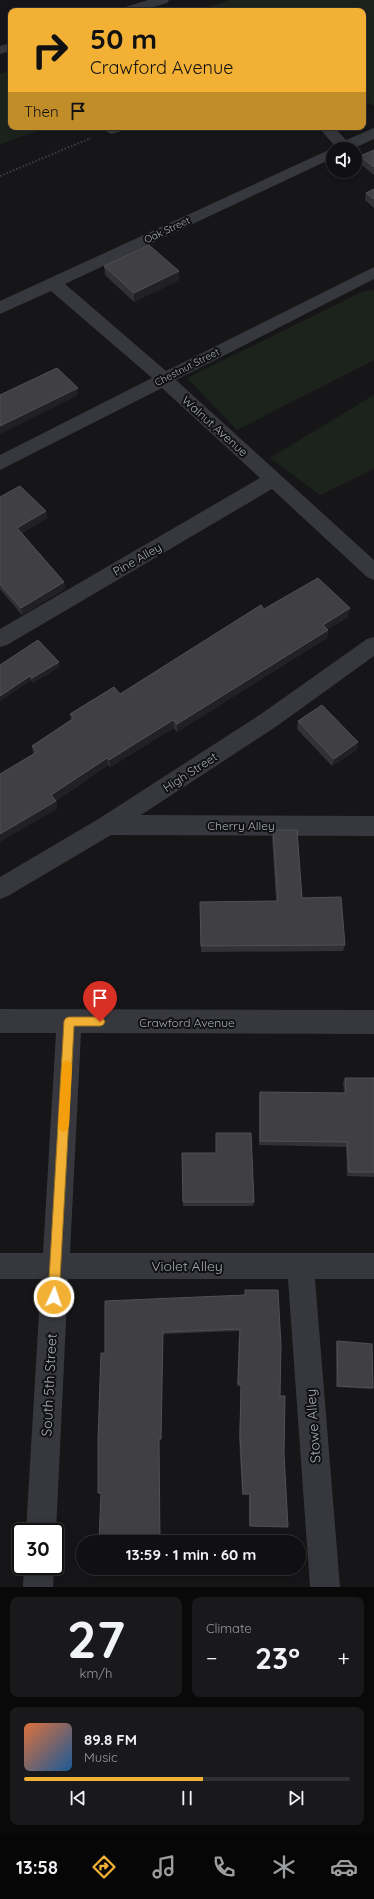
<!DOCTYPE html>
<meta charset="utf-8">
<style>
:root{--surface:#101012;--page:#19191b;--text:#f1f3f6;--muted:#9c9d9f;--line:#303032;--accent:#f2b134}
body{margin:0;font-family:Quicksand,sans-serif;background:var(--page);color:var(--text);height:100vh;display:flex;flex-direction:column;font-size:15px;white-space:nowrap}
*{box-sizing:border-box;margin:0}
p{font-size:13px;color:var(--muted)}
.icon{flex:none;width:22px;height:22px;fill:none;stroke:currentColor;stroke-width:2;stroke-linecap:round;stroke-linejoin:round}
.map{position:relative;height:1587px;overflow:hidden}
.drawer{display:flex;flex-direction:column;gap:10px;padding:10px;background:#09090a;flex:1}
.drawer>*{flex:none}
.top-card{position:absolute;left:8px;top:8px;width:358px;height:122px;border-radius:8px;box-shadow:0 2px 10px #0003,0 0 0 1px var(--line);background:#f2b134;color:#111;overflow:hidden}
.buttons{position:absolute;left:326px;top:142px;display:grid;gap:8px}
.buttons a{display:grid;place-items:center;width:36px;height:36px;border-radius:50%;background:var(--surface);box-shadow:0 2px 10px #0003,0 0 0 1px var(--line);font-size:20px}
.speed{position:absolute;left:12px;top:1523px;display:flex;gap:8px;font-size:20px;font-weight:700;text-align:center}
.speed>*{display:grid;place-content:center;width:52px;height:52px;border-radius:50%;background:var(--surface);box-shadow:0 2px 10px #0003,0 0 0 1px var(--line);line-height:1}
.speed .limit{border:2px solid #111;border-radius:6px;background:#fff;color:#111}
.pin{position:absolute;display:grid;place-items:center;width:34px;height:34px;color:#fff;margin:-41px -17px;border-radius:50% 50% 50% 0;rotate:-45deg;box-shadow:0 0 4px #0007}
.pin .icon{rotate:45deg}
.me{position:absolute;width:44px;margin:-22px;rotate:3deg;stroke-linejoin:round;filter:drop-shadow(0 0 3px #0008)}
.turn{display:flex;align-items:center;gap:14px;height:84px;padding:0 16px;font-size:18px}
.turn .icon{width:52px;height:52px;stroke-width:2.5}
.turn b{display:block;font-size:28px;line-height:34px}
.then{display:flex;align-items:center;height:38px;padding:0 16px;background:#0003;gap:8px;font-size:15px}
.big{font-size:30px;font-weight:700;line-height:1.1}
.drawer .card{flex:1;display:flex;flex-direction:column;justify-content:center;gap:6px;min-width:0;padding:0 14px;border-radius:8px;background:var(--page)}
.drawer .dial{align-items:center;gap:0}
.dial b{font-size:52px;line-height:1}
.song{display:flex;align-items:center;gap:12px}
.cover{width:48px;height:48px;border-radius:6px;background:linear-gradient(135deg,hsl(20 70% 55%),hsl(210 70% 35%))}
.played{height:4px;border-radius:2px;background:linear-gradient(90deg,var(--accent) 55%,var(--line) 55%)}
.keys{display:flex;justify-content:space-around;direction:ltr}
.heat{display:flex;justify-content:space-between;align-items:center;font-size:22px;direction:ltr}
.drawer .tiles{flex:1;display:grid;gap:10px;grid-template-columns:1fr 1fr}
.card:last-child{grid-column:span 2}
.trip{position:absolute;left:76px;top:1535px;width:230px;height:40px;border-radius:20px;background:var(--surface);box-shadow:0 2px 10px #0003,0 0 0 1px var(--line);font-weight:700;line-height:40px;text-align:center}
.dock{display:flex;height:64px;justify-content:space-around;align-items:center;background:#060607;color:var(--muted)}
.dock .icon{width:28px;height:28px}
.dock .on{color:var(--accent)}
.dock b{font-size:18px;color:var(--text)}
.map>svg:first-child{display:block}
</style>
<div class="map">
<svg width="374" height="1587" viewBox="0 0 374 1587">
<rect width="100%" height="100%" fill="#161618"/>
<g fill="#1c231d">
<path d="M230 0H374V106L363 100V11H196Z"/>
<path d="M11 71V127H51L0 144V74Z"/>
<path d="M374 290V360L237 430 187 378 364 291Z"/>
<path d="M374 395V469L320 495 270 458Z"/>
</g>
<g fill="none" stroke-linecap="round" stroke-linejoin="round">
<path stroke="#3d3f44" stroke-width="2" stroke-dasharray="1.5 2" stroke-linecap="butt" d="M0 176 91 138"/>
<g fill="#37383d" fill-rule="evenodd">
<path d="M148 0H169L167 3 141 11H120L122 8Z"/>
<path d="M11 43V51L0 54V46Z"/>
<path d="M106 127H128L125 130 112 134 107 132 104 129Z"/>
<path d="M318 127H334L346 140 374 128V139L352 149H333V158L65 284 166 371 374 267V279L176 380 374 560V580L367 577 272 489 7 645 0 647V629L260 478 162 388 0 470V455L152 378 51 291 0 314V301L333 148 335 146Z"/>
<path d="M374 637V656L277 726 141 815 374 816V836L111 835 8 896 0 899V877L100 818 261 714 367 639Z"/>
<path d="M0 1009 374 1010V1034L81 1033 70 1253H374V1279H315L340 1587H310L288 1279H68L56 1532 55 1534V1532H26L41 1279H0V1253H43L56 1033H0Z"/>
<path d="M24 1566H54L53 1587H23Z"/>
</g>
</g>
<g fill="#323236">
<path d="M374 150V175L359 163 360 156Z"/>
<path d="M374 189V208L365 200 366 193Z"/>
<path d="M104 266 179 280 134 302 105 275Z"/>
<path d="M0 497 46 511 47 518 22 533 64 582 65 589 22 615 0 589Z"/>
<path d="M264 609 348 617 328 629V630L327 638 177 732 174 728 110 767 108 765 56 801 57 809 33 753 32 746 71 720 70 714 120 694Z"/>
<path d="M0 665 59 667 33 683 31 680 0 701Z"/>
<path d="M298 721 358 742 357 750 332 766 297 729Z"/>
<path d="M273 830 302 898 345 945 343 951 201 952 200 909 276 901 272 837Z"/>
<path d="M345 1078H374V1177L347 1176 346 1147 259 1145V1097L260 1092 344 1093 343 1083Z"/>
<path d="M216 1133 254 1202 253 1206H183L182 1153H216Z"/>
<path d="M245 1290 280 1396 284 1454 287 1527 249 1526V1494L242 1495 239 1437 241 1386H237L239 1331 163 1334 161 1440H160L101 1493H98L105 1353 245 1295Z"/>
<path d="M337 1341 373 1388 371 1389 336 1387V1342Z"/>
</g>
<g fill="#212124">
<path d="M179 271V280L134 302V293Z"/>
<path d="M78 388V395L0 434V426Z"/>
<path d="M46 511 47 518 18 535 17 528Z"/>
<path d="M64 582 65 589 22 615 21 608Z"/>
<path d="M350 608 348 617 322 633 323 625Z"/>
<path d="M328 630 327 638 177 732V724Z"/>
<path d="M59 662V667L33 683 32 678Z"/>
<path d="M30 676 31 680 0 701V696Z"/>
<path d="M173 720 174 728 110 767 109 760Z"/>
<path d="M358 742 357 750 332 766 334 759Z"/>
<path d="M107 758 108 765 53 803 51 795Z"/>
<path d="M56 801 57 809 0 842V834Z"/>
</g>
<g fill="#3f3f44" stroke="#4f5156">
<path d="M374 150V167L360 156Z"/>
<path d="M374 189V199L366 193Z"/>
<path d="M149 245 179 271 134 293 104 266Z"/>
<path d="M57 368 78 388 0 426V395Z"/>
<path d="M20 486 46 511 17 528 64 582 21 608 0 584V497Z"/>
<path d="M318 578 350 608 323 625 328 630 177 724 173 720 109 760 107 758 51 795 56 801 0 834V774L37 752 32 746 74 718 70 714 114 687 120 694 261 605 264 609Z"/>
<path d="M38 640 59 662 32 678 30 676 0 696V665Z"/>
<path d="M322 705 358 742 334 759 298 721Z"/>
<path d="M273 830H297L302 898 341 897 345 945 201 946 200 902 278 901Z"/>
<path d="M345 1078H374V1172H349L347 1142 260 1141V1092L346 1093Z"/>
<path d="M216 1133H251L254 1202H183L182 1153H216Z"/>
<path d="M245 1290H278L281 1346 280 1396H285L284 1454 288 1527 250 1526V1494H243L240 1435 241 1384H238L240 1329 163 1332 161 1439H159L160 1542H99L101 1493H98V1440L101 1353H105V1301L245 1295Z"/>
<path d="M337 1341 372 1344 373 1388 338 1386Z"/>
</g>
<path fill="#f2b134" stroke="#9d7322" d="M69 1017H100L103 1018 105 1022 103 1025 100 1026H74L59 1297 58 1301 54 1302 50 1301 48 1297 64 1021 66 1018Z"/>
<path fill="#f59e0b" d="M67 1060 70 1062 72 1065 69 1126 67 1130 63 1132 60 1130 58 1126 62 1065 63 1062Z"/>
<g text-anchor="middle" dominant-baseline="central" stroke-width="4" stroke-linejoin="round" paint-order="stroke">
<g font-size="10" fill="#a8adb8" stroke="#111113">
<text transform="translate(167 230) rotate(-25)">Oak Street</text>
<text transform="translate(187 367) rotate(-27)">Chestnut Street</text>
</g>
<g font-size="12" fill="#a8adb8" stroke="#111113">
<text transform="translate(215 426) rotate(42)">Walnut Avenue</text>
<text transform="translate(137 559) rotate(-30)">Pine Alley</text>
<text transform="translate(190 772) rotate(-33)">High Street</text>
<text x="241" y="825">Cherry Alley</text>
<text x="187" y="1022">Crawford Avenue</text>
</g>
<g font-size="14" fill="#a8adb8" stroke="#111113">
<text x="187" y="1266">Violet Alley</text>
<text transform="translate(49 1385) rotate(-87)">South 5th Street</text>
<text transform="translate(313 1426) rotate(-94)">Stowe Alley</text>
</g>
</g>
</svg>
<div class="buttons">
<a><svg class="icon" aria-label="sound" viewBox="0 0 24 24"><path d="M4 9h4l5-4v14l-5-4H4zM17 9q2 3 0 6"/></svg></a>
</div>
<div class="speed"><div class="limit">30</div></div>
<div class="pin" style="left:100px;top:1022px;background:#d93025"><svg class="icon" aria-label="arrive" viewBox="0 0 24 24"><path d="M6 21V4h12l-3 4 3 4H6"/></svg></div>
<svg class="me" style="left:54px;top:1297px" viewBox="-20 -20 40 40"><circle r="17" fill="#f2b134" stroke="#fff" stroke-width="3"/><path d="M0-11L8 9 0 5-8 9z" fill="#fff"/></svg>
<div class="trip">13:59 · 1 min · 60 m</div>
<div class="top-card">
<div class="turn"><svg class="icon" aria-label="right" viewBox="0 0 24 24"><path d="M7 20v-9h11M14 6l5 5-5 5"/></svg><div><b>50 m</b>Crawford Avenue</div></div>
<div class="then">Then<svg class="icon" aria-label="arrive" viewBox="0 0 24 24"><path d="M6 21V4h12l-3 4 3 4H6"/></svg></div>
</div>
</div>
<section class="drawer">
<div class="tiles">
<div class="card dial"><b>27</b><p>km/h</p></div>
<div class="card"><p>Climate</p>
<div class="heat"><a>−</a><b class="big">23°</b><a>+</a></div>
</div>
<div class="card">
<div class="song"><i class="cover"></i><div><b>89.8 FM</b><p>Music</p></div></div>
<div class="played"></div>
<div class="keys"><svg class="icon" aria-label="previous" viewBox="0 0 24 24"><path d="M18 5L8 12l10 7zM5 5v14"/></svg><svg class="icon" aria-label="pause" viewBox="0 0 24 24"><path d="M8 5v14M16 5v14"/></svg><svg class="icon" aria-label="next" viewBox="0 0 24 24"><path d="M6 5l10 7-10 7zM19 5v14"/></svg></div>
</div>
</div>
</section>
<nav class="dock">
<b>13:58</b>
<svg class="icon on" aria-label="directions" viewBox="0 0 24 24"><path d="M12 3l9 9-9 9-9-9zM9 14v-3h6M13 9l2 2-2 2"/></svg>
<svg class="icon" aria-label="music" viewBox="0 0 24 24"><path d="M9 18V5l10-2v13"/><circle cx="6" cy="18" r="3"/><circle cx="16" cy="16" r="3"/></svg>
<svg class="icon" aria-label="phone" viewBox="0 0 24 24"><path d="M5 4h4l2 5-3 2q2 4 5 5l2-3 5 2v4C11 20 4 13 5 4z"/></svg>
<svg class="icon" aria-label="climate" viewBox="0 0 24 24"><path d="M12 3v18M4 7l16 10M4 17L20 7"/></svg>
<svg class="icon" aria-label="car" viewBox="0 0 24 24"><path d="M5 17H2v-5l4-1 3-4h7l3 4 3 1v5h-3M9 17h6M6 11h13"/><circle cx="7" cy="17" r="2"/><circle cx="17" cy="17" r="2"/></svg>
</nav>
